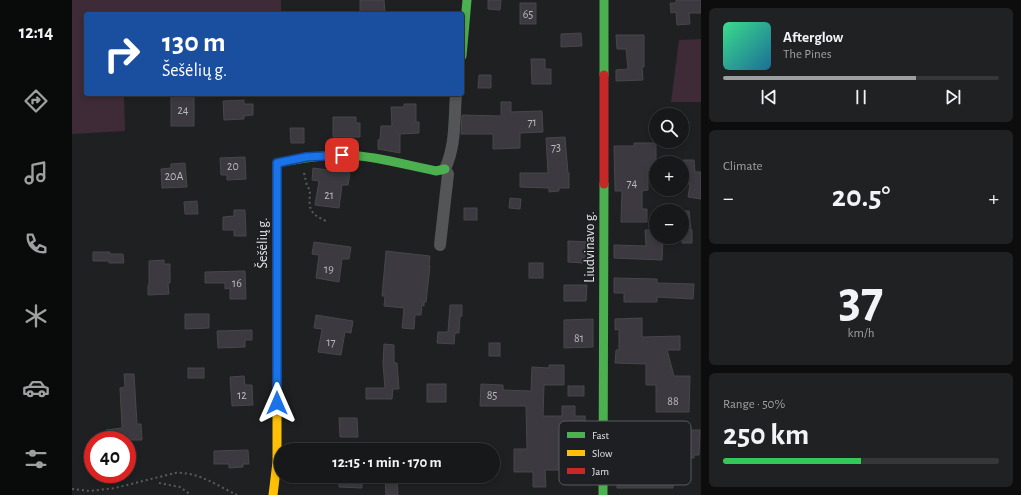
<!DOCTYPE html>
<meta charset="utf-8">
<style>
:root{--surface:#171819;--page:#202122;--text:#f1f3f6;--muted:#9ea0a2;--line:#363738;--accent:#9e9fa1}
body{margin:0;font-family:"Alegreya Sans",sans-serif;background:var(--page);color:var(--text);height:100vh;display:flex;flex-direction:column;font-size:15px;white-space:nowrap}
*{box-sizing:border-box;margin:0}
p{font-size:13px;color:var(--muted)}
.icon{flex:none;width:22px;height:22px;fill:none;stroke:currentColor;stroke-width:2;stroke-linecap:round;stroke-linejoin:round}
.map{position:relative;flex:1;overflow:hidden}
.drawer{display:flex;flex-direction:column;gap:8px;padding:8px;background:#0d0d0e;width:320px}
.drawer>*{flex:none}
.hud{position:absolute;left:12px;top:12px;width:380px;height:84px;border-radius:4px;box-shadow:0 2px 6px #0003,0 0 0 1px var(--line);background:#1a4fa0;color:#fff;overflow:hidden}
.fabs{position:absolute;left:577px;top:108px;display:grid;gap:8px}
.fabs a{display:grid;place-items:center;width:40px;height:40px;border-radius:50%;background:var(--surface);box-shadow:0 2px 6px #0003,0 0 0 1px var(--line);font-size:20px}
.speed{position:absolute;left:12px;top:431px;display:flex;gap:8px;font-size:20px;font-weight:700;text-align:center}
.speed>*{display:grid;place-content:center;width:52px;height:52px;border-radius:50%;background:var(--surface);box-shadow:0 2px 6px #0003,0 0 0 1px var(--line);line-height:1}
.speed .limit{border:6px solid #d22;background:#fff;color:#111}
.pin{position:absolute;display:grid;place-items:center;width:34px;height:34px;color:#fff;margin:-17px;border-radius:8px;box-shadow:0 2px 6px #0006}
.me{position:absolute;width:44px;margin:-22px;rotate:0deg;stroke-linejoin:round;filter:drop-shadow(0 0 3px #0008)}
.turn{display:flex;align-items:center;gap:14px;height:84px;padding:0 12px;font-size:18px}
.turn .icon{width:52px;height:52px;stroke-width:2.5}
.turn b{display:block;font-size:28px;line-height:34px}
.big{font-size:30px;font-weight:700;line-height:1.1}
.drawer .card{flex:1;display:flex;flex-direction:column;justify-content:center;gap:6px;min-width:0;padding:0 14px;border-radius:6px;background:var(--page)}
.drawer .dial{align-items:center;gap:0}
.dial b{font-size:52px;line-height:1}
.song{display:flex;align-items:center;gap:12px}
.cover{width:48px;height:48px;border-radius:6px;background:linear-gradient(135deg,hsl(150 70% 55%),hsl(200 70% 35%))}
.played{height:4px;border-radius:2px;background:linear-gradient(90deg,var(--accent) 70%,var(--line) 70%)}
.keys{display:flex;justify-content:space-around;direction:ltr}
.heat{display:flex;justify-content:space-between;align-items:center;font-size:22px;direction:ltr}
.charge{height:6px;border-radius:3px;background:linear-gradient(90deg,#34c759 50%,var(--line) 0)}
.trip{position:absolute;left:202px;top:443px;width:226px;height:40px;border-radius:20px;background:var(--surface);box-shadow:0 2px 6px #0003,0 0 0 1px var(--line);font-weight:700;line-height:40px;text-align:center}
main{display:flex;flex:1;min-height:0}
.dock{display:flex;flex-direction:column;width:72px;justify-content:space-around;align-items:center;background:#090a0a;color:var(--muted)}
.dock .icon{width:28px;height:28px}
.dock .current{color:var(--accent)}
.dock b{font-size:18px;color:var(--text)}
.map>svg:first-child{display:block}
</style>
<main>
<nav class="dock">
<b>12:14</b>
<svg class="icon current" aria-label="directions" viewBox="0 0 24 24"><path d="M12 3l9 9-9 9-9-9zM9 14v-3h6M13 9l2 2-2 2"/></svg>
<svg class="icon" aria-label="music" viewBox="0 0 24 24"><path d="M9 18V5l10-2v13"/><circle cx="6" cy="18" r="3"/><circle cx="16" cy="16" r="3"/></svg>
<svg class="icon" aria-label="phone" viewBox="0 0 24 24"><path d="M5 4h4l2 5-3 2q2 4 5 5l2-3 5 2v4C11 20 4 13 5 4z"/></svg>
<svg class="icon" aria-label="climate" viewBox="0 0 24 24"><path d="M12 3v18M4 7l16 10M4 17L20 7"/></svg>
<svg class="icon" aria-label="car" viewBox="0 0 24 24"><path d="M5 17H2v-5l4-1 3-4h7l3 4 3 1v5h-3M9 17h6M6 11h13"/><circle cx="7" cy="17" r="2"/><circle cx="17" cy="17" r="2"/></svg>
<svg class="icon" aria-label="filters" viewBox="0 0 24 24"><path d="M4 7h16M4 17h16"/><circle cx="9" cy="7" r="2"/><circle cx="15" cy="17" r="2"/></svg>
</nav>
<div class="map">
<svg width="629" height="495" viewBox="0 0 629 495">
<rect width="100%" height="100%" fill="#1f2021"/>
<g fill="#3f2a38">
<path d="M0 0H209V14H14V94H52L53 131 0 134Z"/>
<path d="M629 39V102H599L607 40Z"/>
</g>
<g fill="#3c3a40" stroke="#474749">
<path d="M288 0H312L313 13 288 14Z"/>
<path d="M416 0H429L428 10 416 9Z"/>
<path d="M604 0H629V13H617L618 24 605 25 604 12 599 13 598 3H604Z"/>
<rect x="448" y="3" width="16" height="21"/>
<path d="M509 33 510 46 489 47V34Z"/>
<path d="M544 35H572V67H570L571 80 544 81V70L556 69 554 49H545Z"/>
<path d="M459 59H473V69H479V84H460Z"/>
<path d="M407 75H419V88H406Z"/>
<rect x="99" y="94" width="23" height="32"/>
<path d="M172 100V104H181V115L172 116V119L152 120 151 101Z"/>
<path d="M429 102H439V112L470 111 471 132 448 133V148L421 149V134H389L390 115 429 116Z"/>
<path d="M332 104H344V122H347V133L328 134V153L306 149V140H308L309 126H320L319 107H332Z"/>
<path d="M261 117H284V123H288V137H261Z"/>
<path d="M218 128H232V143H219Z"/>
<path d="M493 137 496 173H497V188H487V191L477 192V188L448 187V173H476L474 138Z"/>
<path d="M562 143H584V170H576V190L570 191V209H575V222H549L550 191H543L542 146H562Z"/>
<path d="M173 157 174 179 155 180V175H149L148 158Z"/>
<path d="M611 160H622L623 172H629V199L616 197 618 184H612Z"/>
<path d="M113 163 115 187 90 188 89 169 99 168V164Z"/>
<path d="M241 168 278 173 276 185H270L267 208 243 205 247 181 240 180Z"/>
<path d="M438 198 449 199 448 209 437 208Z"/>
<path d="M125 201 126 214H113L112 202Z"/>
<rect x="392" y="208" width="13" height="12"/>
<path d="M162 210H173L174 236H162V230H151V217L162 216Z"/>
<path d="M610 211H617L619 230H620V243H610Z"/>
<path d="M573 230H584V237H591L590 260 542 258V245L574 246Z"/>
<path d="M496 241 521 242V259L511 258V263L496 262Z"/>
<path d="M242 242 279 247 277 259H270L267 282 244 278 247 255 240 254Z"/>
<path d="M314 251 358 256 357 266H358L354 302H352V306L350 305 349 315H343L342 329 330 328 332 308 312 306 313 296H310Z"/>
<path d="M21 252H38V254H51L52 263H37V261H21Z"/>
<path d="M92 260V264H98V283H96L97 294 76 295V285H77V261Z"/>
<rect x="457" y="263" width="14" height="15"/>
<path d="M173 271 174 299H158V288L153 289V283H133V272Z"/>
<path d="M542 278 585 279V283L622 284 621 299 585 297V302H552V293H542Z"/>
<path d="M492 285H515L514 301H492Z"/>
<path d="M378 305H390V316H388L387 333H383L382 344 365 343 366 332H376Z"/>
<path d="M113 314H137V328L113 329Z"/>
<path d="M244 315 281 321 279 333 273 332 269 355 246 352 250 329 242 328Z"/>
<path d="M570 318V337L608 336V350H595L602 376H618L617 412H584V385H574V364L543 363 544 350H547V329L543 330V319Z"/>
<path d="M521 319V347L492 348V320Z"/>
<path d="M180 330V340H173V347L146 348 145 331Z"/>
<rect x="417" y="343" width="11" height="13"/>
<path d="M312 344 322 345V363H325L327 389H321L320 399H294V388H313L311 364Z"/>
<path d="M477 365H492V385H472L471 416H490V406H503V416H513L514 433H501L500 466H490V470H473L474 487H461V472H442V449H455L454 406H408L409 384 431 385V390L459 391 460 367 477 368Z"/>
<rect x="116" y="368" width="16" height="10"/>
<path d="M52 374H62L65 424H69L70 440H35L34 430 50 428 48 388 53 387Z"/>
<path d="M172 376 173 385H180L181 405 160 406 158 377Z"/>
<rect x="355" y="384" width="19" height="18"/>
<rect x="496" y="386" width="16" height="10"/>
<path d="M267 418H285L286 437H268Z"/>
<path d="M614 430H628L627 455H622V458H602V447H581V451H565V447H558L559 432 588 433V431H614Z"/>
<path d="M176 450 177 464H171V467L157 468V464H142V451Z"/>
<path d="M575 471H601V488H545V475H575Z"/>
<path d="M267 476H290V488L267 487Z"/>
<path d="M313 476H325L326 495H314Z"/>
</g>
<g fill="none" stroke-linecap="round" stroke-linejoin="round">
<g stroke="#5a5c5c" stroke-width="2" stroke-dasharray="2 3" stroke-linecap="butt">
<path d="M232 173 235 186 238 190C237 208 236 213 254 221"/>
<path d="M87 483 108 487 119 495"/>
<path d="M0 489 18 491 43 488 103 473C125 471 146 486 165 495"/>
</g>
<path stroke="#545556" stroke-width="12" d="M368 245 376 174 373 169C384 145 382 120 384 94"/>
<g stroke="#4caf50" stroke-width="9">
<path d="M390 56 395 0"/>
<path d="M532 75V0"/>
<path d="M205 230V163C226 159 248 155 269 155 301 155 333 165 364 171L373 169"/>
<path d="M531 495 532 184"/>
</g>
<path stroke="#ffc107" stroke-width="9" d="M201 495 205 462V230"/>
<path stroke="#c62828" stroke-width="9" d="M532 184V75"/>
</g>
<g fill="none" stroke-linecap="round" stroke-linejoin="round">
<defs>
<path id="route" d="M205 403V163L234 157 270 155"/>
</defs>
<use href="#route" stroke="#114b97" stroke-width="10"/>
<use href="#route" stroke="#1a73e8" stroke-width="7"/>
</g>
<g text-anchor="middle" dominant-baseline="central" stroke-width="3.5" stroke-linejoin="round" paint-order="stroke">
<g font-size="12" fill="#b9babc">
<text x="456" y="14">65</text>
<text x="111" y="110">24</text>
<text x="460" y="122">71</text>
<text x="484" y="147">73</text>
<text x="161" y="166">20</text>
<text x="102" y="176">20A</text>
<text x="560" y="183">74</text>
<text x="257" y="195">21</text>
<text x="257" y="269">19</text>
<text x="165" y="283">16</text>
<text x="507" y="338">81</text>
<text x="259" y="342">17</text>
<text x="170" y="395">12</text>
<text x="420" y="395">85</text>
<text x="601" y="401">88</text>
</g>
<g font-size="14" fill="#e3e4e6" stroke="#1e1f22">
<text transform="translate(191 243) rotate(-90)">Šešėlių g.</text>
<text transform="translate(518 247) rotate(-90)">Liudvinavo g.</text>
</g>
</g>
<rect x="487" y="421" width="132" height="64" rx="6" fill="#1e1f22" stroke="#595a5d" stroke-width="1"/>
<rect x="495" y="432" width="18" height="6" fill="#4caf50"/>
<rect x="495" y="450" width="18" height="6" fill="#ffc107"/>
<rect x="495" y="468" width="18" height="6" fill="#c62828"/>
<g font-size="11" fill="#e3e4e6">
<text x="520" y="439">Fast</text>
<text x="520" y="457">Slow</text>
<text x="520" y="475">Jam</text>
</g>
</svg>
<div class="fabs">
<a><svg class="icon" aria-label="search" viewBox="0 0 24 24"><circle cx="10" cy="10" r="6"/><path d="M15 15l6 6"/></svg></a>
<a>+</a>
<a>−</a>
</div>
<div class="speed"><div class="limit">40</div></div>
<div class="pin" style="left:270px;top:155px;background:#d93025"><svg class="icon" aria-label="arrive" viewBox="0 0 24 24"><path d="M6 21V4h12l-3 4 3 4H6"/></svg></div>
<svg class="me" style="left:205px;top:403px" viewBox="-20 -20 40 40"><path d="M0-17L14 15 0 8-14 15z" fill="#1a73e8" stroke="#fff" stroke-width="4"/></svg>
<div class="trip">12:15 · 1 min · 170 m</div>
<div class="hud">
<div class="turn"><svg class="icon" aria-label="right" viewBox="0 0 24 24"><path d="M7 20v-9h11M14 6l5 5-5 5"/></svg><div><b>130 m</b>Šešėlių g.</div></div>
</div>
</div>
<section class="drawer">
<div class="card">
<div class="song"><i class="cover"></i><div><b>Afterglow</b><p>The Pines</p></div></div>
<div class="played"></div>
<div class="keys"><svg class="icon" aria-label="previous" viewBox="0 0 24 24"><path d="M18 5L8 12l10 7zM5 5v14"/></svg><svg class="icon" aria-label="pause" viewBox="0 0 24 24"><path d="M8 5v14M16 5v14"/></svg><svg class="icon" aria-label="next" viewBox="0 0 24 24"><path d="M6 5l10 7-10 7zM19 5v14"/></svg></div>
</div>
<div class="card"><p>Climate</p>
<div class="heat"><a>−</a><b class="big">20.5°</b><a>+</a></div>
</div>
<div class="card dial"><b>37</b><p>km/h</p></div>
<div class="card"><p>Range · 50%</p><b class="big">250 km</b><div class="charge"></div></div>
</section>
</main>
